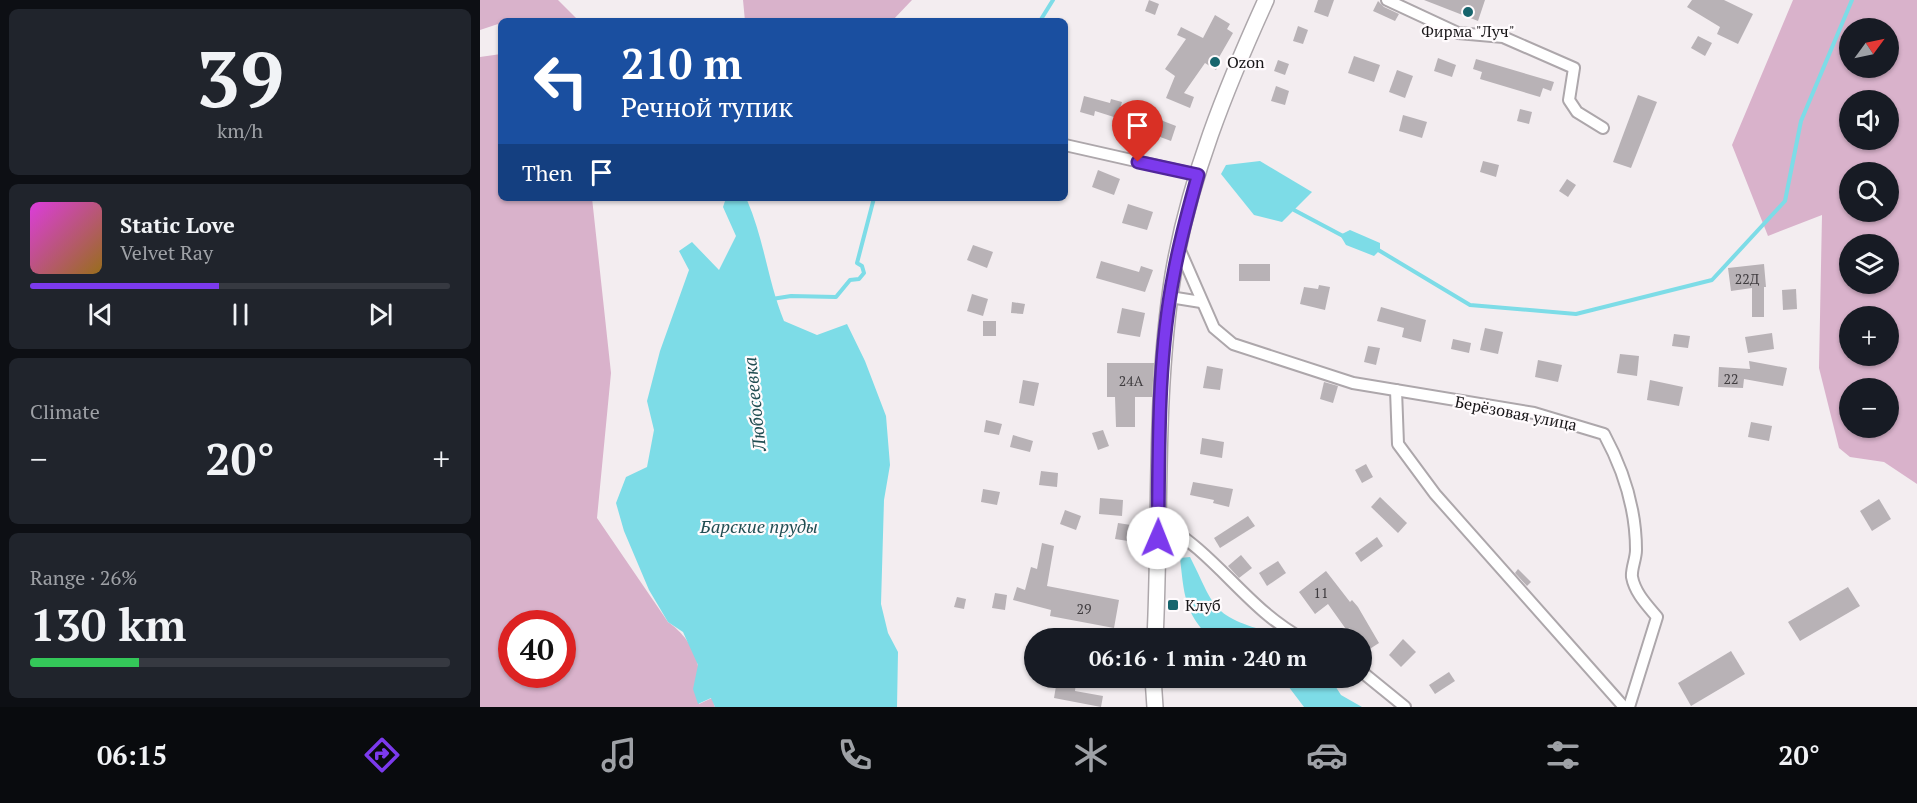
<!DOCTYPE html>
<meta charset="utf-8">
<style>
:root{--surface:#171b24;--page:#20242c;--text:#f1f3f6;--muted:#9ea1a6;--line:#363941;--accent:#7c3aed}
body{margin:0;font-family:"PT Serif",serif;background:var(--page);color:var(--text);height:100vh;display:flex;flex-direction:column;font-size:22px;white-space:nowrap}
*{box-sizing:border-box;margin:0}
p{font-size:20px;color:var(--muted)}
.icon{flex:none;width:33px;height:33px;fill:none;stroke:currentColor;stroke-width:2;stroke-linecap:round;stroke-linejoin:round}
.map{position:relative;flex:1;overflow:hidden}
.sheet{display:flex;flex-direction:column;gap:9px;padding:9px;background:#0d0f14;width:480px}
.sheet>*{flex:none}
.top-card{position:absolute;left:18px;top:18px;width:570px;height:183px;border-radius:9px;box-shadow:0 2px 4px #0004;background:#1a4fa0;color:#fff;overflow:hidden}
.needle{width:39px;rotate:57deg}
.tools{position:absolute;left:1359px;top:18px;display:grid;gap:12px}
.tools a{display:grid;place-items:center;width:60px;height:60px;border-radius:50%;background:var(--surface);box-shadow:0 2px 4px #0004;font-size:30px}
.speed{position:absolute;left:18px;top:610px;display:flex;gap:12px;font-size:30px;font-weight:700;text-align:center}
.speed>*{display:grid;place-content:center;width:78px;height:78px;border-radius:50%;background:var(--surface);box-shadow:0 2px 4px #0004;line-height:1}
.speed .limit{border:9px solid #d22;background:#fff;color:#111}
.pin{position:absolute;display:grid;place-items:center;width:51px;height:51px;color:#fff;margin:-62px -26px;border-radius:50% 50% 50% 0;rotate:-45deg;box-shadow:0 0 6px #0007}
.pin .icon{rotate:45deg}
.me{position:absolute;width:66px;margin:-33px;rotate:1deg;stroke-linejoin:round;filter:drop-shadow(0 0 4px #0008)}
.turn{display:flex;align-items:center;gap:21px;height:126px;padding:0 24px;font-size:27px}
.turn .icon{width:78px;height:78px;stroke-width:2.5}
.turn b{display:block;font-size:42px;line-height:51px}
.then{display:flex;align-items:center;height:57px;padding:0 24px;background:#0003;gap:12px;font-size:22px}
.big{font-size:45px;font-weight:800;line-height:1.1}
.sheet .card{flex:1;display:flex;flex-direction:column;justify-content:center;gap:9px;min-width:0;padding:0 21px;border-radius:9px;background:var(--page)}
.sheet .dial{align-items:center;gap:0}
.dial b{font-size:78px;line-height:1}
.song{display:flex;align-items:center;gap:18px}
.cover{width:72px;height:72px;border-radius:9px;background:linear-gradient(135deg,hsl(300 70% 55%),hsl(40 70% 35%))}
.played{height:6px;border-radius:3px;background:linear-gradient(90deg,var(--accent) 45%,var(--line) 45%)}
.keys{display:flex;justify-content:space-around;direction:ltr}
.heat{display:flex;justify-content:space-between;align-items:center;font-size:33px;direction:ltr}
.charge{height:9px;border-radius:4px;background:linear-gradient(90deg,#34c759 26%,var(--line) 0)}
.trip{position:absolute;left:544px;top:628px;width:348px;height:60px;border-radius:30px;background:var(--surface);box-shadow:0 2px 4px #0004;font-weight:800;line-height:60px;text-align:center}
.tab-bar{display:flex;height:96px;justify-content:space-around;align-items:center;background:#090b0e;color:var(--muted)}
.tab-bar .icon{width:42px;height:42px}
.tab-bar .active{color:var(--accent)}
.tab-bar b{font-size:27px;color:var(--text)}
main{display:flex;flex:1;min-height:0}
.map>svg:first-child{display:block}
</style>
<main>
<section class="sheet">
<div class="card dial"><b>39</b><p>km/h</p></div>
<div class="card">
<div class="song"><i class="cover"></i><div><b>Static Love</b><p>Velvet Ray</p></div></div>
<div class="played"></div>
<div class="keys"><svg class="icon" aria-label="previous" viewBox="0 0 24 24"><path d="M18 5L8 12l10 7zM5 5v14"/></svg><svg class="icon" aria-label="pause" viewBox="0 0 24 24"><path d="M8 5v14M16 5v14"/></svg><svg class="icon" aria-label="next" viewBox="0 0 24 24"><path d="M6 5l10 7-10 7zM19 5v14"/></svg></div>
</div>
<div class="card"><p>Climate</p>
<div class="heat"><a>−</a><b class="big">20°</b><a>+</a></div>
</div>
<div class="card"><p>Range · 26%</p><b class="big">130 km</b><div class="charge"></div></div>
</section>
<div class="map">
<svg width="1437" height="707" viewBox="0 0 1437 707">
<rect width="100%" height="100%" fill="#f3edf0"/>
<g fill="#d9b2cb" fill-rule="evenodd">
<path d="M0 0H78L99 21H21V26L18 24 0 30Z"/>
<path d="M263 0H432L412 21H265Z"/>
<path d="M1313 0H1437V484L1404 462 1370 457 1359 448 1339 368 1342 215 1288 236 1252 145ZM1408 28V68H1370V28ZM1370 100H1408V140H1370ZM1370 172H1408V212H1370ZM1408 244V284H1370V244ZM1408 316V356H1370V316ZM1408 388V428H1370V388Z"/>
<path d="M21 54V198H112L131 373 117 518 188 622C201 631 216 648 218 666 220 683 210 682 219 704L232 698 235 707H0V57ZM32 624H82V675H32Z"/>
</g>
<g fill="#7ddce7">
<path d="M780 161 832 192 802 222 774 215 741 174 746 165Z"/>
<path d="M246 198 267 200C284 239 288 282 304 321L337 335 367 324 385 361 406 416 410 465 404 500 401 604 408 633 418 652 417 707H235L231 698 218 704 213 689 218 665 203 632 188 622 169 590 144 531 136 503 146 477 167 467 174 430 167 401 180 351 209 270 199 251 212 242 239 270 256 236 243 207Z"/>
<path d="M870 230 900 243V250L894 256 866 245 860 235Z"/>
<path d="M710 557C735 606 730 615 786 631L791 639H761L741 631 739 639H731C704 613 704 593 700 558Z"/>
<path d="M802 678H850L861 695 882 707H824Z"/>
</g>
<g fill="none" stroke-linecap="round" stroke-linejoin="round">
<g stroke="#7ddce7" stroke-width="4">
<path d="M560 21 573 0"/>
<path d="M814 210 863 236"/>
<path d="M895 248 990 305 1096 314 1232 280 1305 201 1321 121 1372 0"/>
<path d="M292 299 311 296 356 297 370 280 379 279 384 273 382 266 377 263 394 198"/>
</g>
</g>
<g fill="#b8b2b6">
<path d="M669 0 679 4 675 15 665 11Z"/>
<path d="M838 0H854L848 17 834 12Z"/>
<path d="M944 0H1005L998 21Z"/>
<path d="M1212 0H1244L1273 14 1258 44 1237 34 1240 27 1207 7Z"/>
<path d="M898 1 904 7 919 14 915 21 893 11Z"/>
<path d="M735 15 750 24 747 29 753 33 738 59 741 61 736 70 725 63 704 93 714 97 710 108 686 98 695 76 685 69 706 39 697 35 701 27 723 38Z"/>
<path d="M818 26 828 30 823 44 813 41Z"/>
<path d="M1218 36 1232 43 1225 56 1211 48Z"/>
<path d="M874 56 900 65 894 82 868 73Z"/>
<path d="M958 58 976 65 972 77 954 71Z"/>
<path d="M996 59 1074 82 1071 91 1063 88 1060 97 1000 79 1002 72 993 69Z"/>
<path d="M798 60 809 64 805 75 794 71Z"/>
<path d="M917 70 933 76 925 98 909 92Z"/>
<path d="M796 86 809 91 805 105 791 101Z"/>
<path d="M1158 95 1177 102 1151 168 1133 162Z"/>
<path d="M604 96 630 103 631 99 642 102 637 118 615 111 614 116 600 112Z"/>
<path d="M1040 109 1052 112 1049 124 1037 121Z"/>
<path d="M923 115 947 122 942 138 919 131Z"/>
<path d="M678 119 696 126 691 141 672 134Z"/>
<path d="M1003 161 1019 165 1016 177 1000 172Z"/>
<path d="M618 170 640 179 634 195 612 187Z"/>
<path d="M1087 179 1096 185 1088 197 1079 191Z"/>
<path d="M648 204 673 212 667 230 642 223Z"/>
<path d="M493 245 513 252 507 268 487 260Z"/>
<path d="M621 261 659 272 661 266 673 270 665 292 616 278Z"/>
<rect x="759" y="264" width="31" height="17"/>
<path d="M1284 264 1286 287H1284V317H1272V288L1251 291 1248 268Z"/>
<path d="M839 285 850 287 845 310 820 304 824 287 838 289Z"/>
<path d="M1316 289 1317 309 1303 310 1302 290Z"/>
<path d="M492 294 508 299 503 316 487 311Z"/>
<path d="M532 302 545 304 543 314 531 313Z"/>
<path d="M901 307 946 320 941 342 922 337 924 328 897 321Z"/>
<path d="M642 308 665 313 660 337 637 333Z"/>
<rect x="503" y="321" width="13" height="15"/>
<path d="M1005 328 1023 332 1018 354 1000 350Z"/>
<path d="M1292 333 1294 349 1268 353 1265 337Z"/>
<path d="M1194 334 1210 336 1208 348 1192 346Z"/>
<path d="M973 339 991 343 989 353 971 349Z"/>
<path d="M888 346 900 348 896 365 884 362Z"/>
<path d="M1140 354 1159 356 1157 376 1137 373Z"/>
<path d="M1058 360 1082 365 1078 382 1055 377Z"/>
<path d="M1269 361 1307 368 1303 386 1264 379 1263 388 1238 387 1239 367 1270 369Z"/>
<path d="M627 363H674L672 397H655V427H636L635 397H627Z"/>
<path d="M727 366 743 369 740 390 723 388Z"/>
<path d="M543 380 559 383 554 406 539 403Z"/>
<path d="M1170 380 1203 387 1199 406 1167 400Z"/>
<path d="M844 382 858 386 853 403 840 399Z"/>
<path d="M506 420 522 424 519 435 504 432Z"/>
<path d="M1271 422 1292 426 1289 441 1268 437Z"/>
<path d="M623 430 629 446 618 450 612 433Z"/>
<path d="M533 435 553 441 550 452 530 447Z"/>
<path d="M722 438 744 442 742 458 720 454Z"/>
<path d="M886 464 893 477 882 483 875 470Z"/>
<path d="M561 471 578 473 577 487 559 485Z"/>
<path d="M713 482 753 489 749 507 733 503 734 500 710 495Z"/>
<path d="M503 489 520 492 517 505 501 502Z"/>
<path d="M900 497 927 523 918 533 891 507Z"/>
<path d="M620 498 643 500 642 516 619 514Z"/>
<path d="M1399 499 1411 519 1392 531 1380 511Z"/>
<path d="M585 510 601 516 596 530 580 524Z"/>
<path d="M768 516 775 526 740 548 734 538Z"/>
<path d="M638 523 651 525 648 541 635 539Z"/>
<path d="M897 537 903 546 881 562 875 553Z"/>
<path d="M562 543 574 546 567 586 639 600 634 628 570 616 571 610 533 600 537 587 545 590 551 567 557 569Z"/>
<path d="M761 555 772 568 759 578 748 566Z"/>
<path d="M798 561 806 573 787 586 779 573Z"/>
<path d="M1038 569 1051 582 1047 586 1035 573Z"/>
<path d="M846 571 870 602 872 600 878 607 899 643 882 654V639H873L848 604 835 614 819 592Z"/>
<path d="M1368 587 1380 606 1320 641 1308 622Z"/>
<path d="M515 593 527 595 525 610 512 608Z"/>
<path d="M477 597 486 599 484 609 474 607Z"/>
<path d="M923 639 936 652 921 667 909 655Z"/>
<path d="M1251 651 1265 674 1211 706 1198 683Z"/>
<path d="M969 672 975 681 955 694 949 685Z"/>
<path d="M577 680 596 683 595 691 623 696 621 707 574 698Z"/>
</g>
<g fill="none" stroke-linecap="round" stroke-linejoin="round">
<defs>
<g id="street">
<path d="M907 0 978 33 1023 37 1094 68 1089 100 1097 112 1123 128"/>
<path d="M585 145 718 175"/>
<path d="M699 248 734 328 753 344 873 383 1054 413 1124 434C1143 469 1156 510 1156 550 1156 559 1151 569 1152 577 1155 593 1167 605 1177 617L1149 707"/>
<path d="M690 297 721 302"/>
<path d="M916 390 918 444 955 494 1144 707"/>
<path d="M678 518C691 528 705 538 718 549 755 581 779 615 823 639"/>
<path d="M882 672 925 707"/>
</g>
<g id="secondary">
<path d="M675 639C681 518 674 396 693 275 709 179 746 88 786 0"/>
<path d="M673 678 675 707"/>
</g>
</defs>
<use href="#street" stroke="#ada7ab" stroke-width="14"/>
<use href="#secondary" stroke="#ada7ab" stroke-width="18"/>
<use href="#street" stroke="#fff" stroke-width="10"/>
<use href="#secondary" stroke="#fff" stroke-width="15"/>
</g>
<g fill="none" stroke-linecap="round" stroke-linejoin="round">
<defs>
<path id="route" d="M658 162 718 175C709 207 700 240 694 273 677 360 679 450 678 538"/>
</defs>
<use href="#route" stroke="#51269a" stroke-width="15"/>
<use href="#route" stroke="#7c3aed" stroke-width="10"/>
</g>
<g fill="#17656d" stroke="#fffbfd" stroke-width="2">
<circle cx="988" cy="12" r="6"/>
<circle cx="735" cy="62" r="6"/>
<rect x="687" y="599" width="12" height="12" rx="3"/>
</g>
<g text-anchor="middle" dominant-baseline="central" stroke-width="4.5" stroke-linejoin="round" paint-order="stroke">
<g font-size="14" fill="#403d40">
<text x="1267" y="278">22Д</text>
<text x="1251" y="378">22</text>
<text x="651" y="380">24А</text>
<text x="841" y="592">11</text>
<text x="604" y="608">29</text>
</g>
<g font-size="16" fill="#181618" stroke="#fffbfd" text-anchor="start">
<text x="988" y="31" text-anchor="middle">Фирма "Луч"</text>
<text x="747" y="62">Ozon</text>
<text x="705" y="605">Клуб</text>
</g>
<g font-size="16" fill="#181618" stroke="#fffbfd">
<text transform="translate(1036 413) rotate(11)">Берёзовая улица</text>
</g>
<g font-size="18" font-style="italic" fill="#214d52" stroke="#fffbfd">
<text transform="translate(274 404) rotate(-96)">Любосеевка</text>
<text x="279" y="526">Барские пруды</text>
</g>
</g>
</svg>
<div class="tools">
<a><svg class="needle" viewBox="-14 -14 28 28"><path d="M0-13l5 13h-10z" fill="#e53935"/><path d="M0 13l5-13h-10z" fill="#9ea1a6"/></svg></a>
<a><svg class="icon" aria-label="sound" viewBox="0 0 24 24"><path d="M4 9h4l5-4v14l-5-4H4zM17 9q2 3 0 6"/></svg></a>
<a><svg class="icon" aria-label="search" viewBox="0 0 24 24"><circle cx="10" cy="10" r="6"/><path d="M15 15l6 6"/></svg></a>
<a><svg class="icon" aria-label="layers" viewBox="0 0 24 24"><path d="M12 4l9 5-9 5-9-5zM3 14l9 5 9-5"/></svg></a>
<a>+</a>
<a>−</a>
</div>
<div class="speed"><div class="limit">40</div></div>
<div class="pin" style="left:658px;top:162px;background:#d93025"><svg class="icon" aria-label="arrive" viewBox="0 0 24 24"><path d="M6 21V4h12l-3 4 3 4H6"/></svg></div>
<svg class="me" style="left:678px;top:538px" viewBox="-20 -20 40 40"><circle r="19" fill="#fff"/><path d="M0-13L10 11 0 6-10 11z" fill="#7c3aed"/></svg>
<div class="trip">06:16 · 1 min · 240 m</div>
<div class="top-card">
<div class="turn"><svg class="icon" aria-label="left" viewBox="0 0 24 24"><path d="M17 20v-9H6M10 6l-5 5 5 5"/></svg><div><b>210 m</b>Речной тупик</div></div>
<div class="then">Then<svg class="icon" aria-label="arrive" viewBox="0 0 24 24"><path d="M6 21V4h12l-3 4 3 4H6"/></svg></div>
</div>
</div>
</main>
<nav class="tab-bar">
<b>06:15</b>
<svg class="icon active" aria-label="directions" viewBox="0 0 24 24"><path d="M12 3l9 9-9 9-9-9zM9 14v-3h6M13 9l2 2-2 2"/></svg>
<svg class="icon" aria-label="music" viewBox="0 0 24 24"><path d="M9 18V5l10-2v13"/><circle cx="6" cy="18" r="3"/><circle cx="16" cy="16" r="3"/></svg>
<svg class="icon" aria-label="phone" viewBox="0 0 24 24"><path d="M5 4h4l2 5-3 2q2 4 5 5l2-3 5 2v4C11 20 4 13 5 4z"/></svg>
<svg class="icon" aria-label="climate" viewBox="0 0 24 24"><path d="M12 3v18M4 7l16 10M4 17L20 7"/></svg>
<svg class="icon" aria-label="car" viewBox="0 0 24 24"><path d="M5 17H2v-5l4-1 3-4h7l3 4 3 1v5h-3M9 17h6M6 11h13"/><circle cx="7" cy="17" r="2"/><circle cx="17" cy="17" r="2"/></svg>
<svg class="icon" aria-label="filters" viewBox="0 0 24 24"><path d="M4 7h16M4 17h16"/><circle cx="9" cy="7" r="2"/><circle cx="15" cy="17" r="2"/></svg>
<b>20°</b>
</nav>
